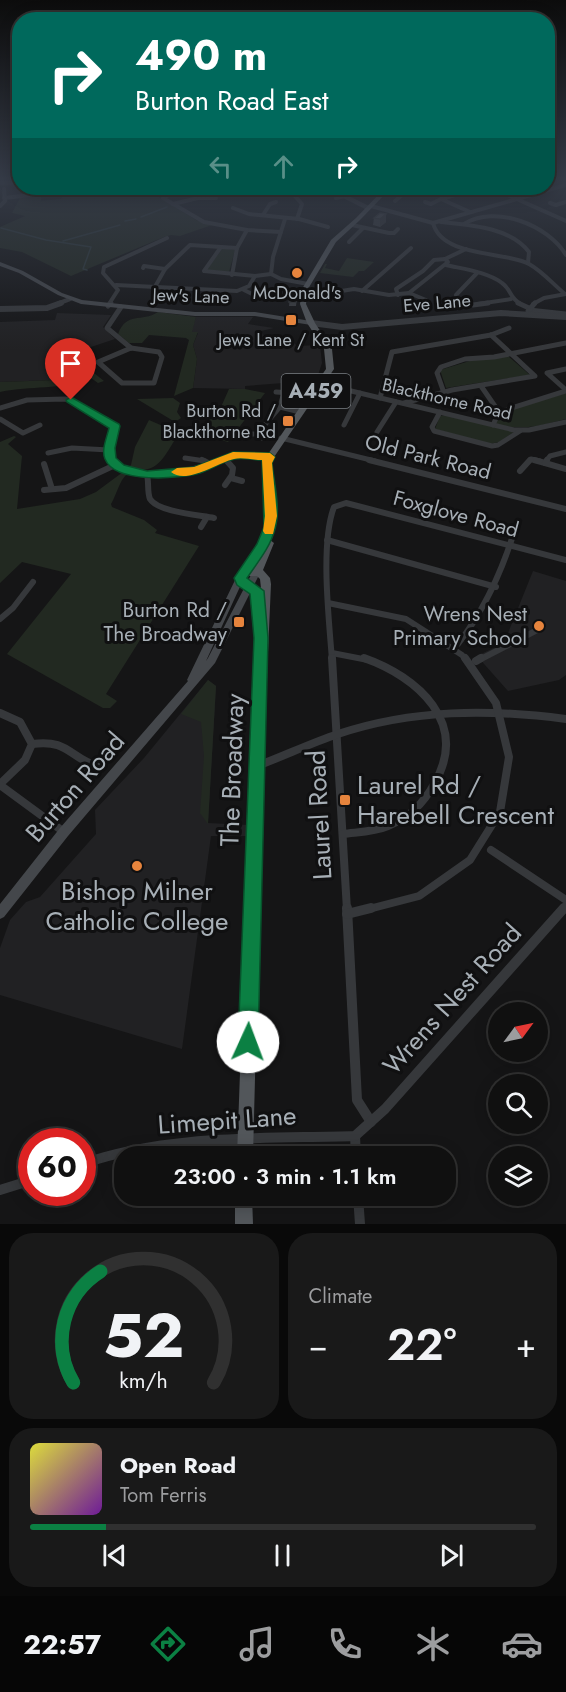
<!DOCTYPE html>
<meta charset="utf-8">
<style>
:root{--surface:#101010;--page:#191919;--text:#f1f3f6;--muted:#9c9d9f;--line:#303030;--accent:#0b8043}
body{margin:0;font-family:Jost,sans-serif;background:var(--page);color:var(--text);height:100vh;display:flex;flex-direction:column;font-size:22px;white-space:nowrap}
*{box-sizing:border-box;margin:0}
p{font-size:20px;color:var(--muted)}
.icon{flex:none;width:33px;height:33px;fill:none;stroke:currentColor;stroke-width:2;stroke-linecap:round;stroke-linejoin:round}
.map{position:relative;height:1224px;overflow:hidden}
.panel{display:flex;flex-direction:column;gap:9px;padding:9px;background:#090909;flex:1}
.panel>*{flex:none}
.hud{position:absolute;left:12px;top:12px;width:543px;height:183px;border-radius:24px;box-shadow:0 3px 15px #0003,0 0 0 2px var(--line);background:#00695c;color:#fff;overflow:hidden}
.needle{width:39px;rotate:57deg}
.fabs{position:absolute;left:488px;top:1002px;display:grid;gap:12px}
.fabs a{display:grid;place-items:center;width:60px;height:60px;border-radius:50%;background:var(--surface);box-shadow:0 3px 15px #0003,0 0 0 2px var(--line);font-size:30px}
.speed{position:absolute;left:18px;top:1128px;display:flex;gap:12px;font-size:30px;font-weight:700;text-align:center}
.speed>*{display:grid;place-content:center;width:78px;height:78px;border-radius:50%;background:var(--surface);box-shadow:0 3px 15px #0003,0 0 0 2px var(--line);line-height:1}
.speed .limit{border:9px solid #d22;background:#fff;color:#111}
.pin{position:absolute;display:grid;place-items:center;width:51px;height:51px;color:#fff;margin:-62px -26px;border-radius:50% 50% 50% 0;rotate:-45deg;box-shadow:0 0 6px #0007}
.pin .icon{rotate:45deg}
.me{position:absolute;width:66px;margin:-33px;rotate:2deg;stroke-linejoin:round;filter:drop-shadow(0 0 4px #0008)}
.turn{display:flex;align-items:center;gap:21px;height:126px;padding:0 24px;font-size:27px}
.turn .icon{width:78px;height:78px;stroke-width:2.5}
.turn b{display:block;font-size:42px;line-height:51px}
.lanes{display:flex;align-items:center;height:57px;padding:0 24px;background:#0003;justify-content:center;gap:30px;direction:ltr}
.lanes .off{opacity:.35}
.big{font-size:45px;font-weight:600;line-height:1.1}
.panel .widget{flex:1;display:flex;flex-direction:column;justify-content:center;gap:9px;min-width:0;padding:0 21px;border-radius:24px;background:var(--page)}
.panel .dial{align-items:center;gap:0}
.dial svg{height:156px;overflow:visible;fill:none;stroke:var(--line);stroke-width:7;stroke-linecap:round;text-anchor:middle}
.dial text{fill:var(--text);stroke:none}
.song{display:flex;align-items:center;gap:18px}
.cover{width:72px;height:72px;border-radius:9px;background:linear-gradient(135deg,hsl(60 70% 55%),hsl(280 70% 35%))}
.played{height:6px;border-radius:3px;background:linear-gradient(90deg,var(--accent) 15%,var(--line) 15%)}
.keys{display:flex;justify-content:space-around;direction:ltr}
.heat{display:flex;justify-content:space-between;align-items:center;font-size:33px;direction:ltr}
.panel .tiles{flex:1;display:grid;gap:9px;grid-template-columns:1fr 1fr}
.widget:last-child{grid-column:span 2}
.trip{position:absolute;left:114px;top:1146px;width:342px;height:60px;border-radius:24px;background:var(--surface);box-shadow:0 3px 15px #0003,0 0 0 2px var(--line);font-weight:600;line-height:60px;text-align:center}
.tab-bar{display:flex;height:96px;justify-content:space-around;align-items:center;background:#060606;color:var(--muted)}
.tab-bar .icon{width:42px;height:42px}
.tab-bar .current{color:var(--accent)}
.tab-bar b{font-size:27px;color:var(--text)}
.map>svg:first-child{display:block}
</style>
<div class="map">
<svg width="566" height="1224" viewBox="0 0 566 1224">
<rect width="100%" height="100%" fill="#151516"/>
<g fill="#212123">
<path d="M57 313 111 315 103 327 115 339 79 351 71 342H66L89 369 57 380 0 382V322L55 320Z"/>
<path d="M196 317H253L248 324 274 328 261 331 265 338 293 342 297 346 320 345 322 363 314 387 310 381 245 386V389L193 388 197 359 193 345 198 333 191 332Z"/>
<path d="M533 571 566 581V675L559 680 508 691 477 656 504 643Z"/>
<path d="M208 680 216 686 208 823 249 825 248 836H211L182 1049 0 995V948L10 920 26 902 40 897 96 834 95 810 144 758Z"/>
</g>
<g fill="#222921">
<path d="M67 188H160L150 192 196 220 212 225 180 236 171 235 164 237 71 276 22 252 0 248V227L25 216 12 213 20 198 41 196V201L61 199Z"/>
<path d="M223 248 235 250 229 272 206 270Z"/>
<path d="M347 258 374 262 364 271H359L353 277 320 273 325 264H327L325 268 339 271Z"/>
<path d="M158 312 196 317 192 332H198L193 345 197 359 193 388 174 396 189 340 186 338 149 335 142 343H129L118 334C127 311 141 323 158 312Z"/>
<path d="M508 356 530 375 446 388 440 370 473 360Z"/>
<path d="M89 369 104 381 98 383 91 378C58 391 33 385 0 392V382L57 380Z"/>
<path d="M229 389H245L265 393 228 442 214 438 201 427 221 407Z"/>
<path d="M566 393V419C538 426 524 431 496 424L501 413Z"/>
<path d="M173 398 180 403 177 412 181 418 175 422 137 399Z"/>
<path d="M446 415 514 432 499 442 490 444 435 429 440 416Z"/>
<path d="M149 420 179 433C165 455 158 477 128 468L131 465 135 447Z"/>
<path d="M14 436 16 437 8 444 22 456 17 509 80 499 96 492 123 472 127 474C119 481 117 494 111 504L112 507 144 520 157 530 155 533 199 546 106 694 117 701 110 708H103L7 654 71 574 22 562 0 583V442Z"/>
<path d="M208 680 216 686 208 824 200 813 204 756 201 722 181 714Z"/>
</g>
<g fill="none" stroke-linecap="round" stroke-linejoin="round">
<g stroke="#2f3b3e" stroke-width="1.5">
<path d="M141 217 167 207"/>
<path d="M125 221 136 219"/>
<path d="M1 228 46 240 91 247 83 269 87 270"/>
<path d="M63 241 120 225"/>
</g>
<g stroke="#36383b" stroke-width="4">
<path d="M183 188 163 198 204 222 247 230 281 232"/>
<path d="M226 188H231"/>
<path d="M492 188 566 221"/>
<path d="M385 190 404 193"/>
<path d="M462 193 441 199 470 212"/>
<path d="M246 195 266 188"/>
<path d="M294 195 302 204 297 219"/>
<path d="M4 198 48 193 46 188"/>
<path d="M336 198 345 196"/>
<path d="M395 201 408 190 418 188"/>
<path d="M425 202 431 204 441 199"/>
<path d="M550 203 556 205 566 202"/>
<path d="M173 204 198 198H216"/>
<path d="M0 206 5 201 4 189"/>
<path d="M371 206 433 223"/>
<path d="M233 208 249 214 299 219 328 227"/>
<path d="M263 215 270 204 276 202"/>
<path d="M441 222C470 225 510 227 529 252L528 263"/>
<path d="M433 223C442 258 506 251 529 264 542 271 554 285 565 294"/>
<path d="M433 223 566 185"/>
<path d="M464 224C495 204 548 225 566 255"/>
<path d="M352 225 389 233H394L398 229"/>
<path d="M349 242 363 228"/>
<path d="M221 247 204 271 255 276 271 274"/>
<path d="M445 259 466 249"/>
<path d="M446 265C463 269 488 272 502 283 512 290 509 298 521 304"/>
<path d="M143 268 144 266 165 269"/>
<path d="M271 274 273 257 285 219"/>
<path d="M271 274 281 279 308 284"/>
<path d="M232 275 237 248 247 230"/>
<path d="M116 285 237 291 249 286 255 276"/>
<path d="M156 285 165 269 190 245 237 248"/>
<path d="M305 289 335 292 354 289 389 295 409 293 426 300"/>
<path d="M244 290 256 296 274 297"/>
<path d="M362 291 411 248"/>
<path d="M398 295 396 289 423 271 434 260 445 259 448 262 409 293"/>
<path d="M109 304 118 290 103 273 104 267 167 238"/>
<path d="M471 304 457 299 456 295 477 273"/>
<path d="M478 304 511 299"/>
<path d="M533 304 544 298 566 294"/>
</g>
<g stroke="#36383b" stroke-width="5">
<path d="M467 303 473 305 488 303"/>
<path d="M518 303 529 308"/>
<path d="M108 306 111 303"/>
<path d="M121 307 107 328 131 348"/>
<path d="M529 310 566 314"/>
<path d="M528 311 535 303"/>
<path d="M131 348 159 352 162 357 154 383H122L98 362Z"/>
<path d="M566 369 547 373 566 390"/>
<path d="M322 384 514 430H529L566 422"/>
<path d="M481 386 499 412 493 425"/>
<path d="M443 390 437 373 441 367 465 359 494 357 566 343"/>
<path d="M276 392 291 393"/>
<path d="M380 398 392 352 491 335 509 328"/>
<path d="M404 403 452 390 535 376 491 335"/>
<path d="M280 407 300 412"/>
<path d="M0 408 27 400 65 399 74 401 84 410 106 419 115 426 109 448 111 459 114 461"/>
<path d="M440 412 432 427 434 431 492 446 498 445 520 431"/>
<path d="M499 412 566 391"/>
<path d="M0 419 23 433 40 425"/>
<path d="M344 425 360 393"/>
<path d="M377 432 396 402"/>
<path d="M248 434H257L262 438"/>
<path d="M257 434 280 407 284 392"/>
<path d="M281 438 375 461"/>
<path d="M48 453 72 448 109 450"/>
<path d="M185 458 205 461"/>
<path d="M224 458 227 461"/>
<path d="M217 461 233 455 270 457"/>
<path d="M529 461 531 459 540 461"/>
<path d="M546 461 550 456 566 452"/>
</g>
<g stroke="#36383b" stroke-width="6">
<path d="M112 460C117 464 122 469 127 471 154 481 196 470 221 460"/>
<path d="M202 460 210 464"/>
<path d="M369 460 566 509"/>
<path d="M534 460 545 463"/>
<path d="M547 460 545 463 566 469"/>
<path d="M44 464 52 489"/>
<path d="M520 471 530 460"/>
<path d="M147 475C149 482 147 492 150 499 158 512 199 515 214 518"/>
<path d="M231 478 242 481"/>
<path d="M225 485 232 475 233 468 226 460"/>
<path d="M44 490 66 488 115 465"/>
<path d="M201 527 207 517"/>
<path d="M327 540 496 587"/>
<path d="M328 603 406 619 462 655 466 660"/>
<path d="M0 619 13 608 33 582"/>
<path d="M458 644C486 608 503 569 516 526"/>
<path d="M332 653 368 660"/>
<path d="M332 660C329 619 320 544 334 507L346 503 566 560"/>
<path d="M479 660 543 627"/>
</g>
<g stroke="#36383b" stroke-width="8">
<path d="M332 658 347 910"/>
<path d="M476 661 481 658"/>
<path d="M0 713 20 722 32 744 25 760 0 784"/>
<path d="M32 744C69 739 68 757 99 767"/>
<path d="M257 766C284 756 311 743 338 734 413 709 489 709 566 719"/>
<path d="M84 773 89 765"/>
<path d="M0 785 64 832"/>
<path d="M343 834C358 832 374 832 388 826 408 818 424 803 434 784 470 723 418 677 364 658"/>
<path d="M491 850 566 900"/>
<path d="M365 910 419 896 470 860 500 812 509 757 496 703 465 658"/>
<path d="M563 910 566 906"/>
</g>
<g stroke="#36383b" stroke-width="10">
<path d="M347 908 357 1100 371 1122"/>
<path d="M347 914 371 908"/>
<path d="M355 1136 356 1156"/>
<path d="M82 1164C169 1134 264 1139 355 1136L385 1109 564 908"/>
<path d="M0 1190 32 1180"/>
<path d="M358 1196 360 1224"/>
</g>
<g stroke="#36383b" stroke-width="4.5">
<path d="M0 183H20"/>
<path d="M328 188 368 208"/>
<path d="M57 304 70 299"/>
</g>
<g stroke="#36383b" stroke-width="6">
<path d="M0 309 47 308 61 303"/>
<path d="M311 323 342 327 501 313 566 317"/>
</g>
<g fill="#44474b" fill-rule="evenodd">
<path d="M0 262 23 271 62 293 82 300 195 312H255L311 321 314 323 311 325 255 316H195L81 304 58 295 19 273 0 266Z"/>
<path d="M257 568 261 571 215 663 68 836 4 917 0 919V904L60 828 188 681 187 680 236 578 237 576H243L244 578 206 661 208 658 253 571Z"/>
</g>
<g fill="#52565a" fill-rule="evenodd">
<path d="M385 188H391L360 220 336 242 308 289 306 304 315 323 332 349 334 369 270 463C273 489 279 515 270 540L274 543 263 570 270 578 271 584 263 766 253 1156H237L251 766 259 611 255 610 252 593 238 585 235 578C242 566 253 555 259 543 271 518 264 490 262 463L326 369 324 349 307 323 300 304 302 289 331 240 356 218ZM246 576H257L260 579 261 588 246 580Z"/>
<path d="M235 1196H252L253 1224H235Z"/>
</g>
</g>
<g fill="#3a3c3f">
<path d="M386 214V222L380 227 373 225 374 218Z"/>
<path d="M290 297H297L296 306H289Z"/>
</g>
<path fill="#303133" d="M386 214V222L380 227V219Z"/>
<g fill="#444649" stroke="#303133" stroke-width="1.5">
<path d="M380 213 386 214 380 219 374 218Z"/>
<path d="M290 297H297L296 302H289Z"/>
</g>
<linearGradient id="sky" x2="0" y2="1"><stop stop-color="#0c0c0c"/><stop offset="0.51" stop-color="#353b47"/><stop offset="1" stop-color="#353b47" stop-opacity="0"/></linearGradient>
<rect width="566" height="350" fill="url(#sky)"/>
<path fill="#0b8043" stroke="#07532c" stroke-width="1.5" d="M71 397 119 424 120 426 115 448 116 458 124 465 147 471 194 467 233 452 270 453 275 457 272 463C274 483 281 509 275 529 270 548 257 563 247 578L264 591 268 638 258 1042 255 1049 248 1052 241 1049 238 1042 254 638 250 594 237 585 234 578 257 544 264 527 262 460C254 460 243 457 235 459 223 461 212 469 200 473 180 479 115 484 105 459 101 450 107 437 109 428L67 402 66 400Z"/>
<path fill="#f59e0b" d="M233 452 270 453 275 457 272 463 277 516 273 534H265L263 531 265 516 262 460C253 460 242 457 234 459 217 463 186 485 171 472L177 468 194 467Z"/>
<g fill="#e6843d" stroke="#101011" stroke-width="2">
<circle cx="297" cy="273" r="6"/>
<rect x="285" y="314" width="12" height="12" rx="3"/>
<rect x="282" y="415" width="12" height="12" rx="3"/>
<rect x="233" y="616" width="12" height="12" rx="3"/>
<circle cx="539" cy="626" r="6"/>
<rect x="339" y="794" width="12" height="12" rx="3"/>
<circle cx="137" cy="866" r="6"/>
</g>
<g text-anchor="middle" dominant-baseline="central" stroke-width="6" stroke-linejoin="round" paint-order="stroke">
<g font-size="18" fill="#a7afb6" stroke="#101011">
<text x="297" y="293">McDonald's</text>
<text x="291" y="340">Jews Lane / Kent St</text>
<text x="276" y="411" text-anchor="end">Burton Rd /<tspan x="276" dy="21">Blackthorne Rd</tspan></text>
</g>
<g font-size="18" fill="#a7afb6" stroke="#101011">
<text transform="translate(191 296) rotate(2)">Jew's Lane</text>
<text transform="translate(437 303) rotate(-5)">Eve Lane</text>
<text transform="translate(447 399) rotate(13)">Blackthorne Road</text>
</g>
<rect fill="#101011" stroke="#7a7f84" stroke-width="1.5" x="281.5" y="374" width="69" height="34" rx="4.5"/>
<g font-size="20" font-weight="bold" fill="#a7afb6">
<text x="316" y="391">A459</text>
</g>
<g font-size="21" fill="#a7afb6" stroke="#101011">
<text transform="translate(428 457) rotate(14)">Old Park Road</text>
<text transform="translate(456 514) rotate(15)">Foxglove Road</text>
</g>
<g font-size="21" fill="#a7afb6" stroke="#101011" text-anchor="end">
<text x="227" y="610">Burton Rd /<tspan x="227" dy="24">The Broadway</tspan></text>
<text x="527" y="614">Wrens Nest<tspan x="527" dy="24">Primary School</tspan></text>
</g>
<g font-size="26" fill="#a7afb6" stroke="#101011">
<text transform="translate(232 770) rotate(-88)">The Broadway</text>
<text transform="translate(75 787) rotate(-49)">Burton Road</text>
<text transform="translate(319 815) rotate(-93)">Laurel Road</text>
<text transform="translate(452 999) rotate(-48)">Wrens Nest Road</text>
<text transform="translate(227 1120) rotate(-4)">Limepit Lane</text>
</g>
<g font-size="26" fill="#a7afb6" stroke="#101011" text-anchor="start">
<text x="357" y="785">Laurel Rd /<tspan x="357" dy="30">Harebell Crescent</tspan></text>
<text x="137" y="891" text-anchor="middle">Bishop Milner<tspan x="137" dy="30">Catholic College</tspan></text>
</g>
</g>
</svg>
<div class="fabs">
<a><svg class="needle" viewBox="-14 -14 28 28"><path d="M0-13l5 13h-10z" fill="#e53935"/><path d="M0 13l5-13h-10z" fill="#9c9d9f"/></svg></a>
<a><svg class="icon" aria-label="search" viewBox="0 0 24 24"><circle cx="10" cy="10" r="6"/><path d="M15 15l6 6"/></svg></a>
<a><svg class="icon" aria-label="layers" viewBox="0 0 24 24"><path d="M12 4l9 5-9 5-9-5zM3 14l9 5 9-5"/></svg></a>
</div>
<div class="speed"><div class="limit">60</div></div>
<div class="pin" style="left:71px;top:400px;background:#d93025"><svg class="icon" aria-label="arrive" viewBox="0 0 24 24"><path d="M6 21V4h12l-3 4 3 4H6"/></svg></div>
<svg class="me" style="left:248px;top:1042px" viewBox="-20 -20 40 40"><circle r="19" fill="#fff"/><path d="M0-13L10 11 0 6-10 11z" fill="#0b8043"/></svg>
<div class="trip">23:00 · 3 min · 1.1 km</div>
<div class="hud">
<div class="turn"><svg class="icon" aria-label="right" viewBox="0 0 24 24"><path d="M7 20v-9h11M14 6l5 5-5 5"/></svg><div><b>490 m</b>Burton Road East</div></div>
<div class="lanes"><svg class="icon off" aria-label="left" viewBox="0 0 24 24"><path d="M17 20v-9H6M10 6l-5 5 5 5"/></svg><svg class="icon off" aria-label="ahead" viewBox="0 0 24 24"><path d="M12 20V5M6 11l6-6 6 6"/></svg><svg class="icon" aria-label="right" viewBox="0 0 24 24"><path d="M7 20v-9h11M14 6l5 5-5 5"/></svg></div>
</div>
</div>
<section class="panel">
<div class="tiles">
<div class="widget dial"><svg viewBox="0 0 100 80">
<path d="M14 69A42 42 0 1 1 86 69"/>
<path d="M14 69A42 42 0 0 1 28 12" stroke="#0b8043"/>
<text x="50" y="56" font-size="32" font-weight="700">52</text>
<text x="50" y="72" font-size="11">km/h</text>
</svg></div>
<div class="widget"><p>Climate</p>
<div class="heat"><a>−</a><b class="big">22°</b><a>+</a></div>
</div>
<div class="widget">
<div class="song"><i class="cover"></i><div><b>Open Road</b><p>Tom Ferris</p></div></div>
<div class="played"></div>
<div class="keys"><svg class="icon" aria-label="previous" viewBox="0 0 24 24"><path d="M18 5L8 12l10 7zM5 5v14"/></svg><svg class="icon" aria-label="pause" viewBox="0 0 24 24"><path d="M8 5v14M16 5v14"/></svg><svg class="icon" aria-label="next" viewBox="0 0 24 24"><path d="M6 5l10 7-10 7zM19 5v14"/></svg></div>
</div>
</div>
</section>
<nav class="tab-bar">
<b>22:57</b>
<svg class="icon current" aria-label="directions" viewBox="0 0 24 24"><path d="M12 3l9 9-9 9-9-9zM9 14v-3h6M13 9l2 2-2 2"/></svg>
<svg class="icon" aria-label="music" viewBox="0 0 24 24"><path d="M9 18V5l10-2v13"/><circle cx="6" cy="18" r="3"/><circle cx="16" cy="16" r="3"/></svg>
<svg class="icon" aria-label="phone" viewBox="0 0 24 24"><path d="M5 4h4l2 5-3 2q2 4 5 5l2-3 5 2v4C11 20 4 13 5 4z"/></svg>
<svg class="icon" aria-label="climate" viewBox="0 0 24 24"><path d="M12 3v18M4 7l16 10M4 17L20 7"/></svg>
<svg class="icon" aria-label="car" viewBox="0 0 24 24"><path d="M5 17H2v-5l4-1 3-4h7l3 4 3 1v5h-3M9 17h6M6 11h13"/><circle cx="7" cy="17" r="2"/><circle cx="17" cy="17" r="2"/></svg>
</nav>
